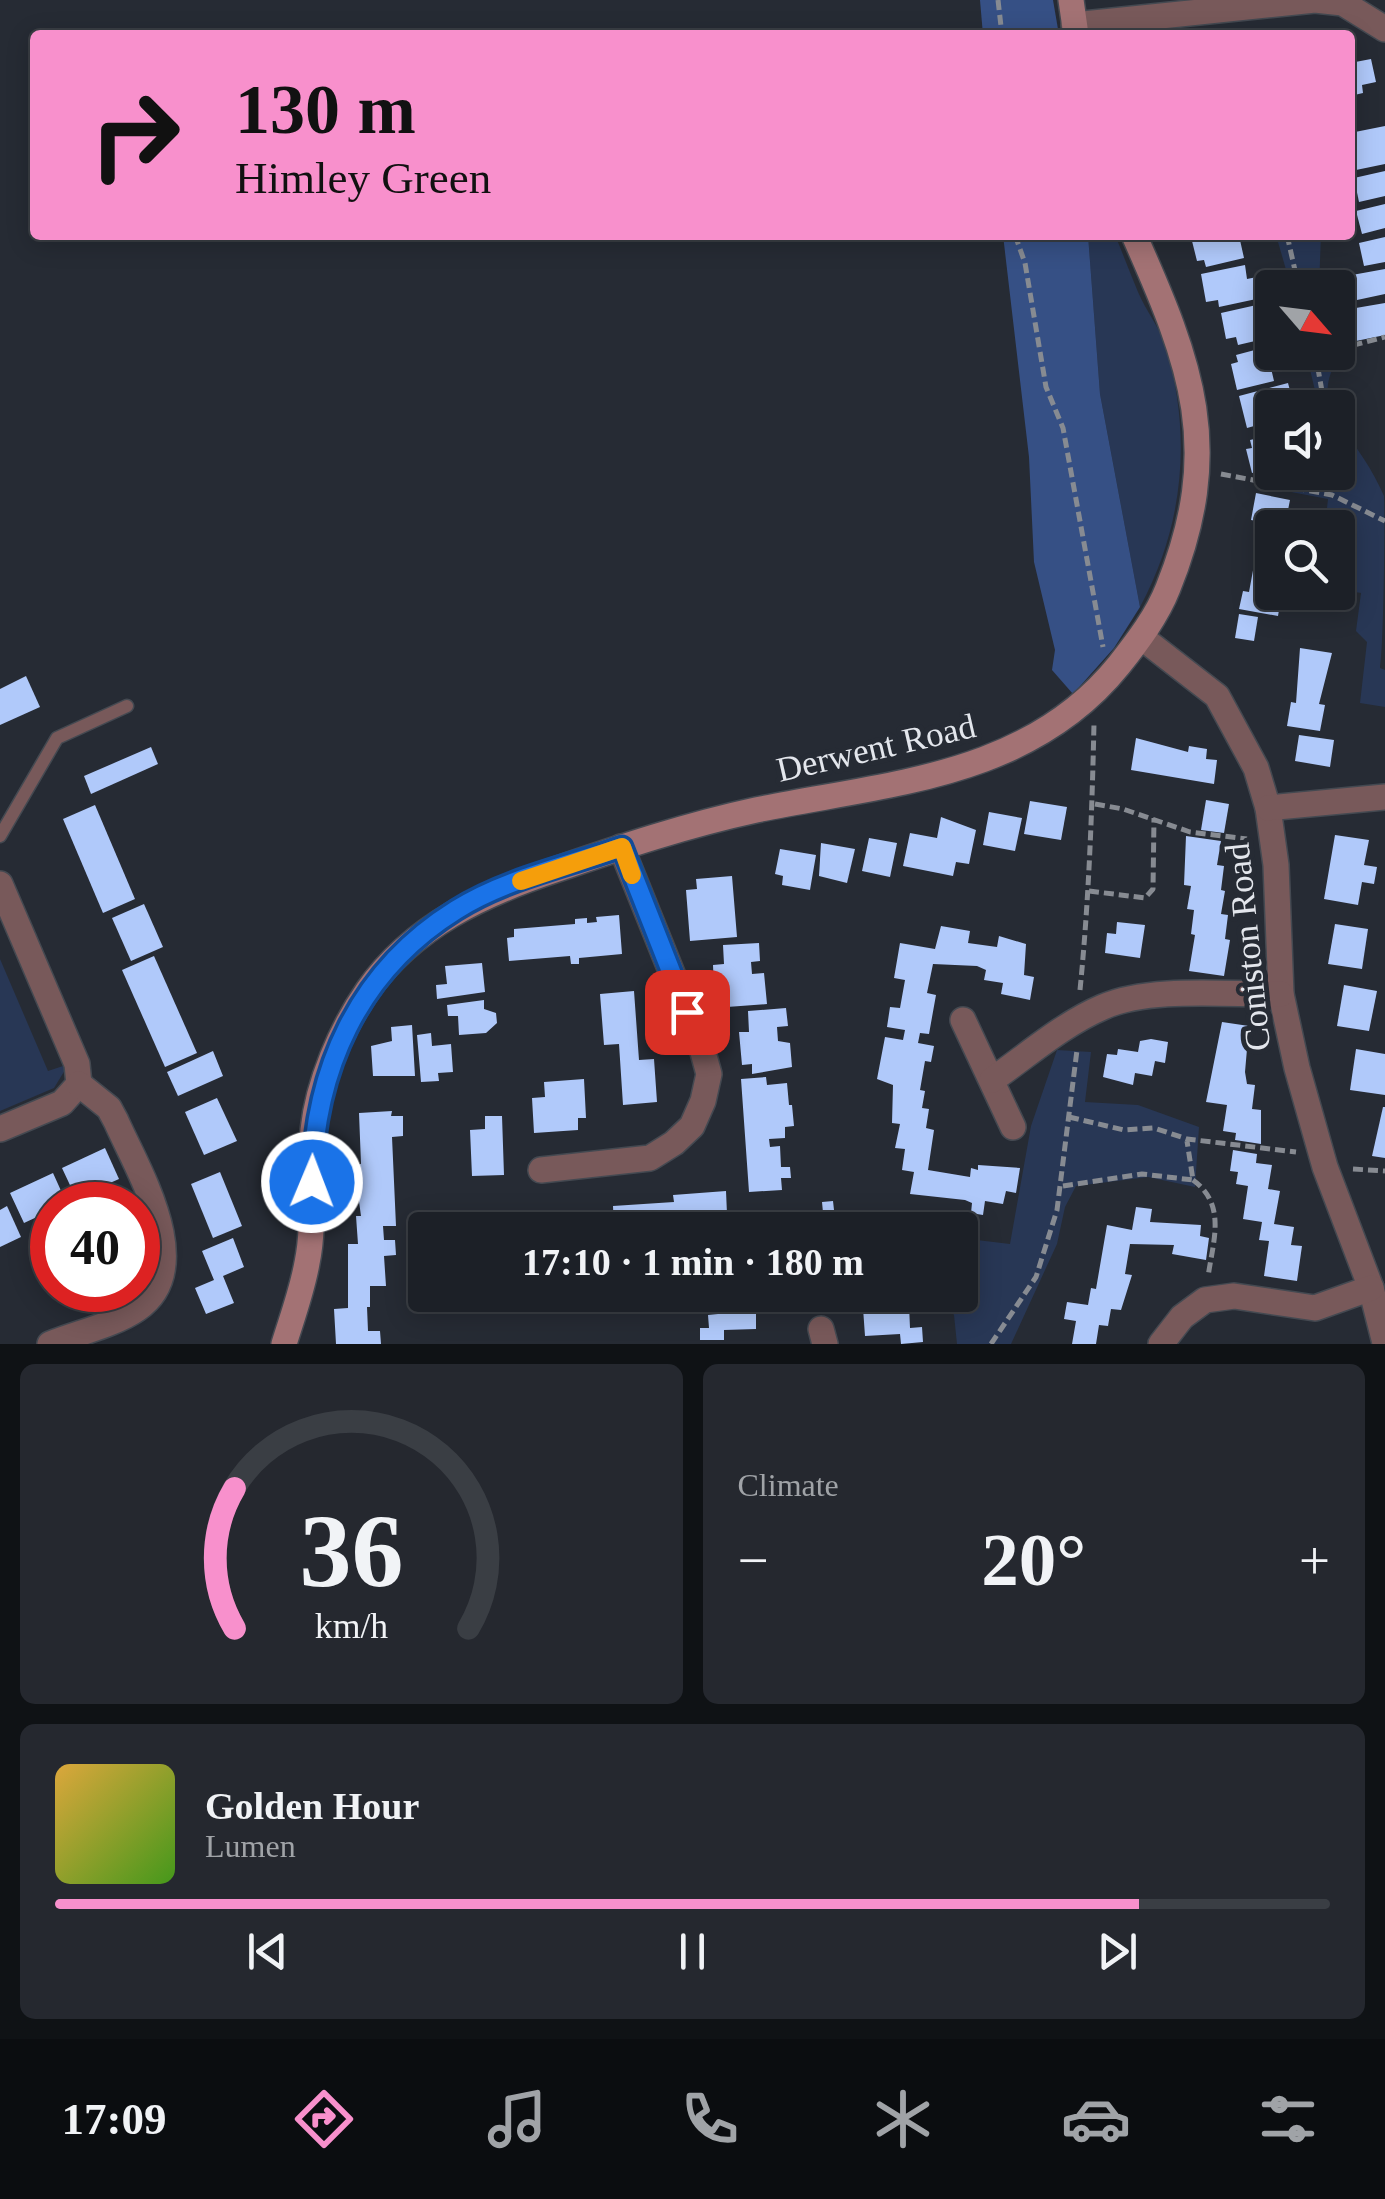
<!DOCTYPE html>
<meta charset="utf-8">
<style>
:root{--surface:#1c2027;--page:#25282f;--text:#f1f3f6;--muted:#a0a3a7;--line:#3a3e44;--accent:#f890cc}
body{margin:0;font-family:"Times New Roman",serif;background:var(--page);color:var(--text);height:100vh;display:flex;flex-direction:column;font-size:38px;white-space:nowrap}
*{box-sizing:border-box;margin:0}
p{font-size:32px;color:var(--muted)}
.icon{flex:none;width:55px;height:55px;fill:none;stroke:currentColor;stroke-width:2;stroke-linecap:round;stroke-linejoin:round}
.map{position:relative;height:1344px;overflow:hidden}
.side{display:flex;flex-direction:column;gap:20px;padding:20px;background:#0f1215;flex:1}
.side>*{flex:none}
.top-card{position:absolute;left:30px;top:30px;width:1325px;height:210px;border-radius:10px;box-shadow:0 5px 25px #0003,0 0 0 2px var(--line);background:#f890cc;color:#111;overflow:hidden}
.needle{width:65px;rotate:118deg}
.buttons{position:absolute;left:1255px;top:270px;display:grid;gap:20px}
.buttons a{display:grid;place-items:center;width:100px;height:100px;border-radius:10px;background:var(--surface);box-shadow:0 5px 25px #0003,0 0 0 2px var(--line);font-size:50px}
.speed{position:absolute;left:30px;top:1182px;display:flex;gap:20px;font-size:50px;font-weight:700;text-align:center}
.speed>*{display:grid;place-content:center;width:130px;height:130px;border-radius:50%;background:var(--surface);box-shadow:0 5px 25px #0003,0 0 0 2px var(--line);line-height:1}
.speed .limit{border:15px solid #d22;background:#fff;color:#111}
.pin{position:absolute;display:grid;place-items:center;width:85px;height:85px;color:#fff;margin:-42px;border-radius:20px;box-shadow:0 5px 15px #0006}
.me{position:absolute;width:110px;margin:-55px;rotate:1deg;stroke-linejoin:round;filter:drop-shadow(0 0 8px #0008)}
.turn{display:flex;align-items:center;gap:35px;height:210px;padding:0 40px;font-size:45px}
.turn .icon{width:130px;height:130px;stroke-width:2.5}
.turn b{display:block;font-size:70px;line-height:85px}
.big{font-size:75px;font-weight:800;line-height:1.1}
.side .card{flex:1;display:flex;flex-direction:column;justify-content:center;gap:15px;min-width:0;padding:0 35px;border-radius:15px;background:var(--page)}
.side .dial{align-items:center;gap:0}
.dial svg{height:260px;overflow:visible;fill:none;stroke:var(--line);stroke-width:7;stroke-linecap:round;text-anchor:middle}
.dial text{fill:var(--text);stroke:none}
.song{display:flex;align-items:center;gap:30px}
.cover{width:120px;height:120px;border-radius:15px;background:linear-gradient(135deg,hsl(40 70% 55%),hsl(100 70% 35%))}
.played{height:10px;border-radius:5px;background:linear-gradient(90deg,var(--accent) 85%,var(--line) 85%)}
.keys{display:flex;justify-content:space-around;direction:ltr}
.heat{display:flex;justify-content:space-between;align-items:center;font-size:55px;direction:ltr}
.side .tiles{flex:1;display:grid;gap:20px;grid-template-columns:1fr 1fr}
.card:last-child{grid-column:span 2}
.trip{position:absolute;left:408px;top:1212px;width:570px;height:100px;border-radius:10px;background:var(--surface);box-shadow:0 5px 25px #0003,0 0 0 2px var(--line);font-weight:800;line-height:100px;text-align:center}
.tabs{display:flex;height:160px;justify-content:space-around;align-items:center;background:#0b0d10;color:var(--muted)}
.tabs .icon{width:70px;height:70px}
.tabs .on{color:var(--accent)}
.tabs b{font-size:45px;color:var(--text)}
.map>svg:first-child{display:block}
</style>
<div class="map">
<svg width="1385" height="1344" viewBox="0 0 1385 1344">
<rect width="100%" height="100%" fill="#262b34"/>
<g fill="#283755">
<path d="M1088 235H1115C1123 254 1130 273 1138 292 1146 311 1160 328 1166 347 1192 436 1184 525 1140 607L1100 394Z"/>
<path d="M1276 235H1321L1319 287H1291Z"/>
<path d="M1338 334H1347L1353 347C1331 359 1324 384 1329 407H1319L1306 353 1338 352Z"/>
<path d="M1338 426C1356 444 1373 471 1384 496 1385 516 1384 642 1380 668L1385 670V707L1360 703 1367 642 1356 631 1361 593 1338 589V528L1325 526 1328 499 1265 487 1264 474 1338 472Z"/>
<path d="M0 959 48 1071 63 1066 65 1070 54 1088 0 1111Z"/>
<path d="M1057 1050 1091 1052 1085 1102 1138 1105 1199 1127 1195 1187 1148 1177 1076 1186 1065 1207 1057 1244 1011 1344H957L954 1315 941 1295H960V1238L1010 1244 1031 1126Z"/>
</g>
<g fill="#365085">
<path d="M980 0H1053L1059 35H983Z"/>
<path d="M1003 235H1088L1100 394 1140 607 1114 648 1073 694 1052 670 1055 650 1034 562 1029 457Z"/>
</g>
<g fill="#b0c9fa">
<path d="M1371 59 1376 82 1362 85 1363 93 1350 96V63Z"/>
<path d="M1385 126V164L1356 170 1350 133Z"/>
<path d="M1385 171V196L1359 202 1354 178Z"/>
<path d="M1385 204V228L1362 234 1356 211Z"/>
<path d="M1229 235 1231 242 1240 240 1244 258 1206 267 1204 260 1197 261 1191 237Z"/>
<path d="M1385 237V262L1364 266 1359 243Z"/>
<path d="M1245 265 1247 279 1257 277 1261 298 1219 307 1218 300 1206 302 1201 274Z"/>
<path d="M1385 269V294L1357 300 1352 275Z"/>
<path d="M1385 303V335L1356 341 1350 309Z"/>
<path d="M1261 304 1268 338 1238 345 1236 337 1226 339 1221 313Z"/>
<path d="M1266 347 1274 381 1237 390 1231 364 1238 362 1236 355Z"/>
<path d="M1288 383 1292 398 1280 402 1281 408H1272V421L1247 428 1239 396Z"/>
<path d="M1272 435V468L1252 473 1246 449 1252 448 1250 440Z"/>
<path d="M1256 493 1290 500 1288 510 1297 512 1295 523 1272 528V592L1281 598 1278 616 1239 609 1243 591 1249 592 1262 522 1251 520Z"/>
<path d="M1239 614 1258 617 1254 641 1235 638Z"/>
<path d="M1300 648 1332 653 1319 704 1325 705 1320 731 1287 726 1291 702 1296 703Z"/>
<path d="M26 676 40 707 0 725V689Z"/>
<path d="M1299 735 1334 740 1330 767 1295 761Z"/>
<path d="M1136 738 1188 752 1189 746 1207 749 1206 759 1217 760 1214 784 1131 770Z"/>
<path d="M151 747 158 764 91 794 84 776Z"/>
<path d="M1206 800 1229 804 1224 833 1201 830Z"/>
<path d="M1030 801 1067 807 1061 840 1024 834Z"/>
<path d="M95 805 135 899 103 913 63 819Z"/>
<path d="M989 812 1022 818 1015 851 983 845Z"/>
<path d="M941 817 976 830 969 864 956 862 953 876 903 866 910 833 937 838Z"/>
<path d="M1335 835 1369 840 1364 865 1377 867 1374 884 1362 882 1358 905 1324 899Z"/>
<path d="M1186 836 1221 841 1217 865 1224 866 1221 890 1225 891 1221 914 1228 915 1225 939 1230 940 1224 976 1189 971 1195 935 1191 934 1194 910 1187 909 1191 886 1184 885Z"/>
<path d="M869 838 897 843 890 877 862 871Z"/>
<path d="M821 843 855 849 847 883 819 876Z"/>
<path d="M780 849 816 855 810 890 782 885 783 876 775 874Z"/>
<path d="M732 876 737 937 690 941 686 890 697 889 696 879Z"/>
<path d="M144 904 163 947 131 961 112 918Z"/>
<path d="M619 915 622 954 579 958V964H571L570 956 509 961 507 938 514 937V929L575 924V919L587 918V923L597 922 596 917Z"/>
<path d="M1117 922 1145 925 1140 958 1105 953 1107 933 1116 934Z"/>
<path d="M1335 924 1368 929 1362 969 1328 964Z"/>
<path d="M941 926 970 931 968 943 997 947 999 936 1026 944 1024 975 1034 977 1030 1000 1001 994 1003 983 984 980 986 970 977 966 933 964 927 993 936 995 929 1034 920 1033 918 1043 934 1046 931 1062 925 1061 920 1090 925 1091 922 1108 929 1109 926 1128 934 1130 928 1170 970 1177 971 1168 978 1170V1165L1020 1168 1016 1193 1006 1191 1003 1204 985 1201 983 1215 971 1213 972 1203 965 1200 910 1194 914 1172 902 1170 905 1149 895 1148 900 1124 892 1123 893 1085 877 1079 885 1037 903 1040 905 1030 887 1027 890 1007 900 1008 905 980 894 978 900 943 935 949Z"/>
<path d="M759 943 760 961 751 962 752 974 764 973 767 1004 727 1007 726 989 714 990 713 965 724 964 723 945Z"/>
<path d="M154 956 197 1053 165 1067 122 970Z"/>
<path d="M482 963 485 992 437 999 436 985 447 984 445 966Z"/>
<path d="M1344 985 1377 991 1369 1031 1337 1026Z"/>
<path d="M634 991 639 1060 654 1059 657 1102 623 1105 619 1044 604 1045 600 994Z"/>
<path d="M484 1000V1009L496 1013 497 1023 486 1033 459 1035 458 1016H448L447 1005Z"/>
<path d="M786 1008 788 1026 777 1027 778 1041 790 1043 792 1067 752 1074V1064L742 1065 739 1032H749L748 1011Z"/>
<path d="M1222 1022 1249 1026 1245 1072 1247 1084 1255 1085 1252 1109 1261 1110V1144L1235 1140 1236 1133 1223 1131 1227 1105 1206 1102Z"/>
<path d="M412 1025 415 1076H373L371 1046 392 1041 391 1027Z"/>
<path d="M431 1033 432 1046 451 1044 453 1072 438 1073 439 1081 421 1082 417 1035Z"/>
<path d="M1151 1039 1168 1042 1165 1063 1155 1061 1152 1076 1135 1073 1133 1085 1103 1077 1107 1054 1117 1055 1118 1049 1138 1052 1140 1041Z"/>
<path d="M1356 1049 1385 1054V1095L1350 1090Z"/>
<path d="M213 1051 223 1076 178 1096 167 1072Z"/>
<path d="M766 1077 767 1085 787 1083 789 1105H792L794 1126 785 1127V1138L769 1139 770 1147 780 1146 781 1167H790L791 1178H781L782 1190 749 1192 741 1079Z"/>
<path d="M584 1079 586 1118H578V1130L534 1133 532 1098 545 1097 544 1082Z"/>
<path d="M217 1098 237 1141 204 1155 185 1112Z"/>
<path d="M1383 1107H1385V1158L1372 1156Z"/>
<path d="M392 1111 391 1116H403V1136L392 1137 396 1226H383L384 1240H395L396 1255 384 1256 386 1286H370V1307H367L368 1331H380L381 1344H336L334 1309 348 1308V1244H358L356 1216H361L354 1165 361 1164 359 1113Z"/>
<path d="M485 1116H502L504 1175 472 1176 470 1130 485 1129Z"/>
<path d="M105 1148 119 1179 76 1198 62 1168Z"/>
<path d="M1233 1150 1257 1154 1256 1163 1272 1165 1268 1189 1280 1191 1274 1224 1294 1227 1291 1245 1302 1246 1297 1281 1264 1276 1269 1241 1259 1240 1262 1222 1243 1219 1248 1186 1236 1184 1238 1172 1230 1171Z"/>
<path d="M220 1172 242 1226 213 1238 191 1184Z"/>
<path d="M53 1173 67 1204 52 1205V1210L24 1223 10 1193Z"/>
<path d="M726 1191 727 1214H720V1226L711 1230 676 1229 675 1223H668V1230H614L613 1206 674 1202 673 1195Z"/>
<path d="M833 1201 834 1210H848L849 1219 861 1218V1230H832V1223H824L822 1202Z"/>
<path d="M7 1206 21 1237 0 1247V1210Z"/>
<path d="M1136 1207 1152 1209 1150 1222 1201 1225 1200 1236 1209 1238 1206 1260 1172 1254 1174 1245 1130 1244 1125 1274 1132 1275 1121 1310 1111 1309 1108 1326 1099 1325 1096 1344H1072L1076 1321 1064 1319 1067 1302 1088 1305 1091 1288 1096 1289 1107 1225 1132 1230Z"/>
<path d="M794 1214V1223L809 1222V1230H760V1226L779 1225 778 1216Z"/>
<path d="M233 1238 244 1267 223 1276 234 1303 206 1314 195 1288 214 1280 202 1251Z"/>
<path d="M899 1295 919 1296 920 1305H909L910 1328 922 1327 923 1342 901 1344 900 1334 865 1336 863 1308 899 1306Z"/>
<path d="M756 1298V1329L724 1330V1340H700V1328H709L708 1315 718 1314V1299Z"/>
</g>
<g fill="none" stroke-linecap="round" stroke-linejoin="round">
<defs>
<path id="lane" d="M0 836 57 738 127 706"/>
<g id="street">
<path d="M1074 25 1315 0 1343 3 1385 29"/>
<path d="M1141 637 1217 696 1256 768 1268 808 1276 865 1281 994 1297 1068 1325 1167 1371 1288 1385 1343"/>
<path d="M1268 808 1385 797"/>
<path d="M0 884 77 1064 79 1084 62 1103 0 1129"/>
<path d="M963 1020 1013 1127"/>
<path d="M992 1080C1028 1055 1063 1024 1103 1007 1150 986 1230 995 1281 994"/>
<path d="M541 1170 650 1158 674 1143 692 1126 703 1101 709 1074 701 1045 621 847"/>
<path d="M821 1329 825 1344"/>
<path d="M50 1344C77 1333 114 1325 137 1309 198 1267 137 1169 116 1121L109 1108 79 1084"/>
<path d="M1161 1344 1182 1317 1205 1300 1234 1296 1315 1308 1371 1288"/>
</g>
<g id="secondary">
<path d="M1071 0 1076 35"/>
<path d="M284 1344C292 1318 302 1291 307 1263 316 1220 308 1174 313 1130 318 1083 341 1029 368 990 413 926 483 894 555 870 621 847 687 825 756 810 887 783 1028 778 1119 665 1138 641 1157 616 1168 588 1224 449 1192 365 1134 235"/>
</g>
</defs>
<use href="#lane" stroke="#444951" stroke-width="15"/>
<use href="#street" stroke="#444951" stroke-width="28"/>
<use href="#secondary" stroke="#444951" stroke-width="28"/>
<g stroke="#878b92" stroke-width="5" stroke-dasharray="10 5" stroke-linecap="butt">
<path d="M998 0 1002 35"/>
<path d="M1035 35 1052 32"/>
<path d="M1015 235 1025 263 1046 387 1063 428 1103 647"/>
<path d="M1287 235 1299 288"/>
<path d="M1338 349 1385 337"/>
<path d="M1315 352 1325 408"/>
<path d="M1221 474 1332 495 1385 521"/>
<path d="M1311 488 1318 472"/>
<path d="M1095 804 1123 809 1190 832 1247 839"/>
<path d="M1089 891 1145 898 1153 889 1154 818"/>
<path d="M1080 990C1089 899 1092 812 1094 723"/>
<path d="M1069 1117 1124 1130 1154 1128 1187 1139 1296 1152"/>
<path d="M1353 1169 1385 1171"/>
<path d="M1193 1180C1227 1205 1213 1241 1208 1277"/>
<path d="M1063 1186 1142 1174 1193 1180 1187 1141"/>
<path d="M991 1344 1036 1277 1057 1210 1077 1050"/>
</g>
<use href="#lane" stroke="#78595a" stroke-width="12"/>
<use href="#street" stroke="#78595a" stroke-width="25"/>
<use href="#secondary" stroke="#a37274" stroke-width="25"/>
</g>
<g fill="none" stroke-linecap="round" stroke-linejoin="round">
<defs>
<path id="route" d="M312 1182C314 1070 358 971 456 910 505 879 567 866 622 847L687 1012"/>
</defs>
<use href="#route" stroke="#114b97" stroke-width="25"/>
<use href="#route" stroke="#1a73e8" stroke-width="18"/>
<path stroke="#f59e0b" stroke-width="18" d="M521 881 622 847 632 875"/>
</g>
<g text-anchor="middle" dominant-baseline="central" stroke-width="10" stroke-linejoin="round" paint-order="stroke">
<g font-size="35" fill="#e3e6ec" stroke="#262b34">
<text transform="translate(876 748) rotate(-13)">Derwent Road</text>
<text transform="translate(1248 947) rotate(-96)">Coniston Road</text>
</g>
</g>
</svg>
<div class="buttons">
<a><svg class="needle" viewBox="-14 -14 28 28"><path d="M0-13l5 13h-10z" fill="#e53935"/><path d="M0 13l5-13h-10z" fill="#a0a3a7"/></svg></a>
<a><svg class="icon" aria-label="sound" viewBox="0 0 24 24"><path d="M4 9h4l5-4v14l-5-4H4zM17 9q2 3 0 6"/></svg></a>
<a><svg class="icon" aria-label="search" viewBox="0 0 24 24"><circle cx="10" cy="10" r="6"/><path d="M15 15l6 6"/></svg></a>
</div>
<div class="speed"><div class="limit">40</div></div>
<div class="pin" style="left:687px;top:1012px;background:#d93025"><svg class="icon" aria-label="arrive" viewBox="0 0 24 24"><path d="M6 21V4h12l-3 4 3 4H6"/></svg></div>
<svg class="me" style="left:312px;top:1182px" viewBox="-20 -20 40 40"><circle r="17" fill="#1a73e8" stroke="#fff" stroke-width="3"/><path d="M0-11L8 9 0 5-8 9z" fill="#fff"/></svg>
<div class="trip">17:10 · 1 min · 180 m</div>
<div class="top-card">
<div class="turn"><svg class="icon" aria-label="right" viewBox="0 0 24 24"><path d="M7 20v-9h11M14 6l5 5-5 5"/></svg><div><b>130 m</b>Himley Green</div></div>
</div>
</div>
<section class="side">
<div class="tiles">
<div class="card dial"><svg viewBox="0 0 100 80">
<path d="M14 69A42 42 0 1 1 86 69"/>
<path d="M14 69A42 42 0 0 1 14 26" stroke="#f890cc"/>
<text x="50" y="56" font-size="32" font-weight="700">36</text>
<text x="50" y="72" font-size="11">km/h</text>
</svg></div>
<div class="card"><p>Climate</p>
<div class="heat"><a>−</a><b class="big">20°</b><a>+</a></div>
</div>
<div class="card">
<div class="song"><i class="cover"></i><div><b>Golden Hour</b><p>Lumen</p></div></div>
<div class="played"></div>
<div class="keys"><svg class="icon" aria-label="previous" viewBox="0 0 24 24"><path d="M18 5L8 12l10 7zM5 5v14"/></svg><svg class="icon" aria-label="pause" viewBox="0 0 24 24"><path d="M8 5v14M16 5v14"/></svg><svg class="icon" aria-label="next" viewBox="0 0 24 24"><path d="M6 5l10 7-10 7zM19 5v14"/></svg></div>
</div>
</div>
</section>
<nav class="tabs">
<b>17:09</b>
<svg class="icon on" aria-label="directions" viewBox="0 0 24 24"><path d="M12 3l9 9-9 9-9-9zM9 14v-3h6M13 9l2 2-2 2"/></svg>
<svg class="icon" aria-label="music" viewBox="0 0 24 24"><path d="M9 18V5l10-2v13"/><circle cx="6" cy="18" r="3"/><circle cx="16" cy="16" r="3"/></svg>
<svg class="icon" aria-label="phone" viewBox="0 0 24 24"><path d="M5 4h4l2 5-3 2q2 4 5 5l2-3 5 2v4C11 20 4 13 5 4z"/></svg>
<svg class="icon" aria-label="climate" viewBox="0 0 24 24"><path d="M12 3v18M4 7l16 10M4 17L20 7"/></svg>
<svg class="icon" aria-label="car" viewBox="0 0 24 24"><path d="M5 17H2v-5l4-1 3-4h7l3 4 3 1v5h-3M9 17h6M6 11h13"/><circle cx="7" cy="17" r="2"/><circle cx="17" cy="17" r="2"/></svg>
<svg class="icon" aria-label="filters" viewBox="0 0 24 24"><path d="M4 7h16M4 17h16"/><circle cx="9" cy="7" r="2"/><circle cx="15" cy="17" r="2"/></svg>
</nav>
